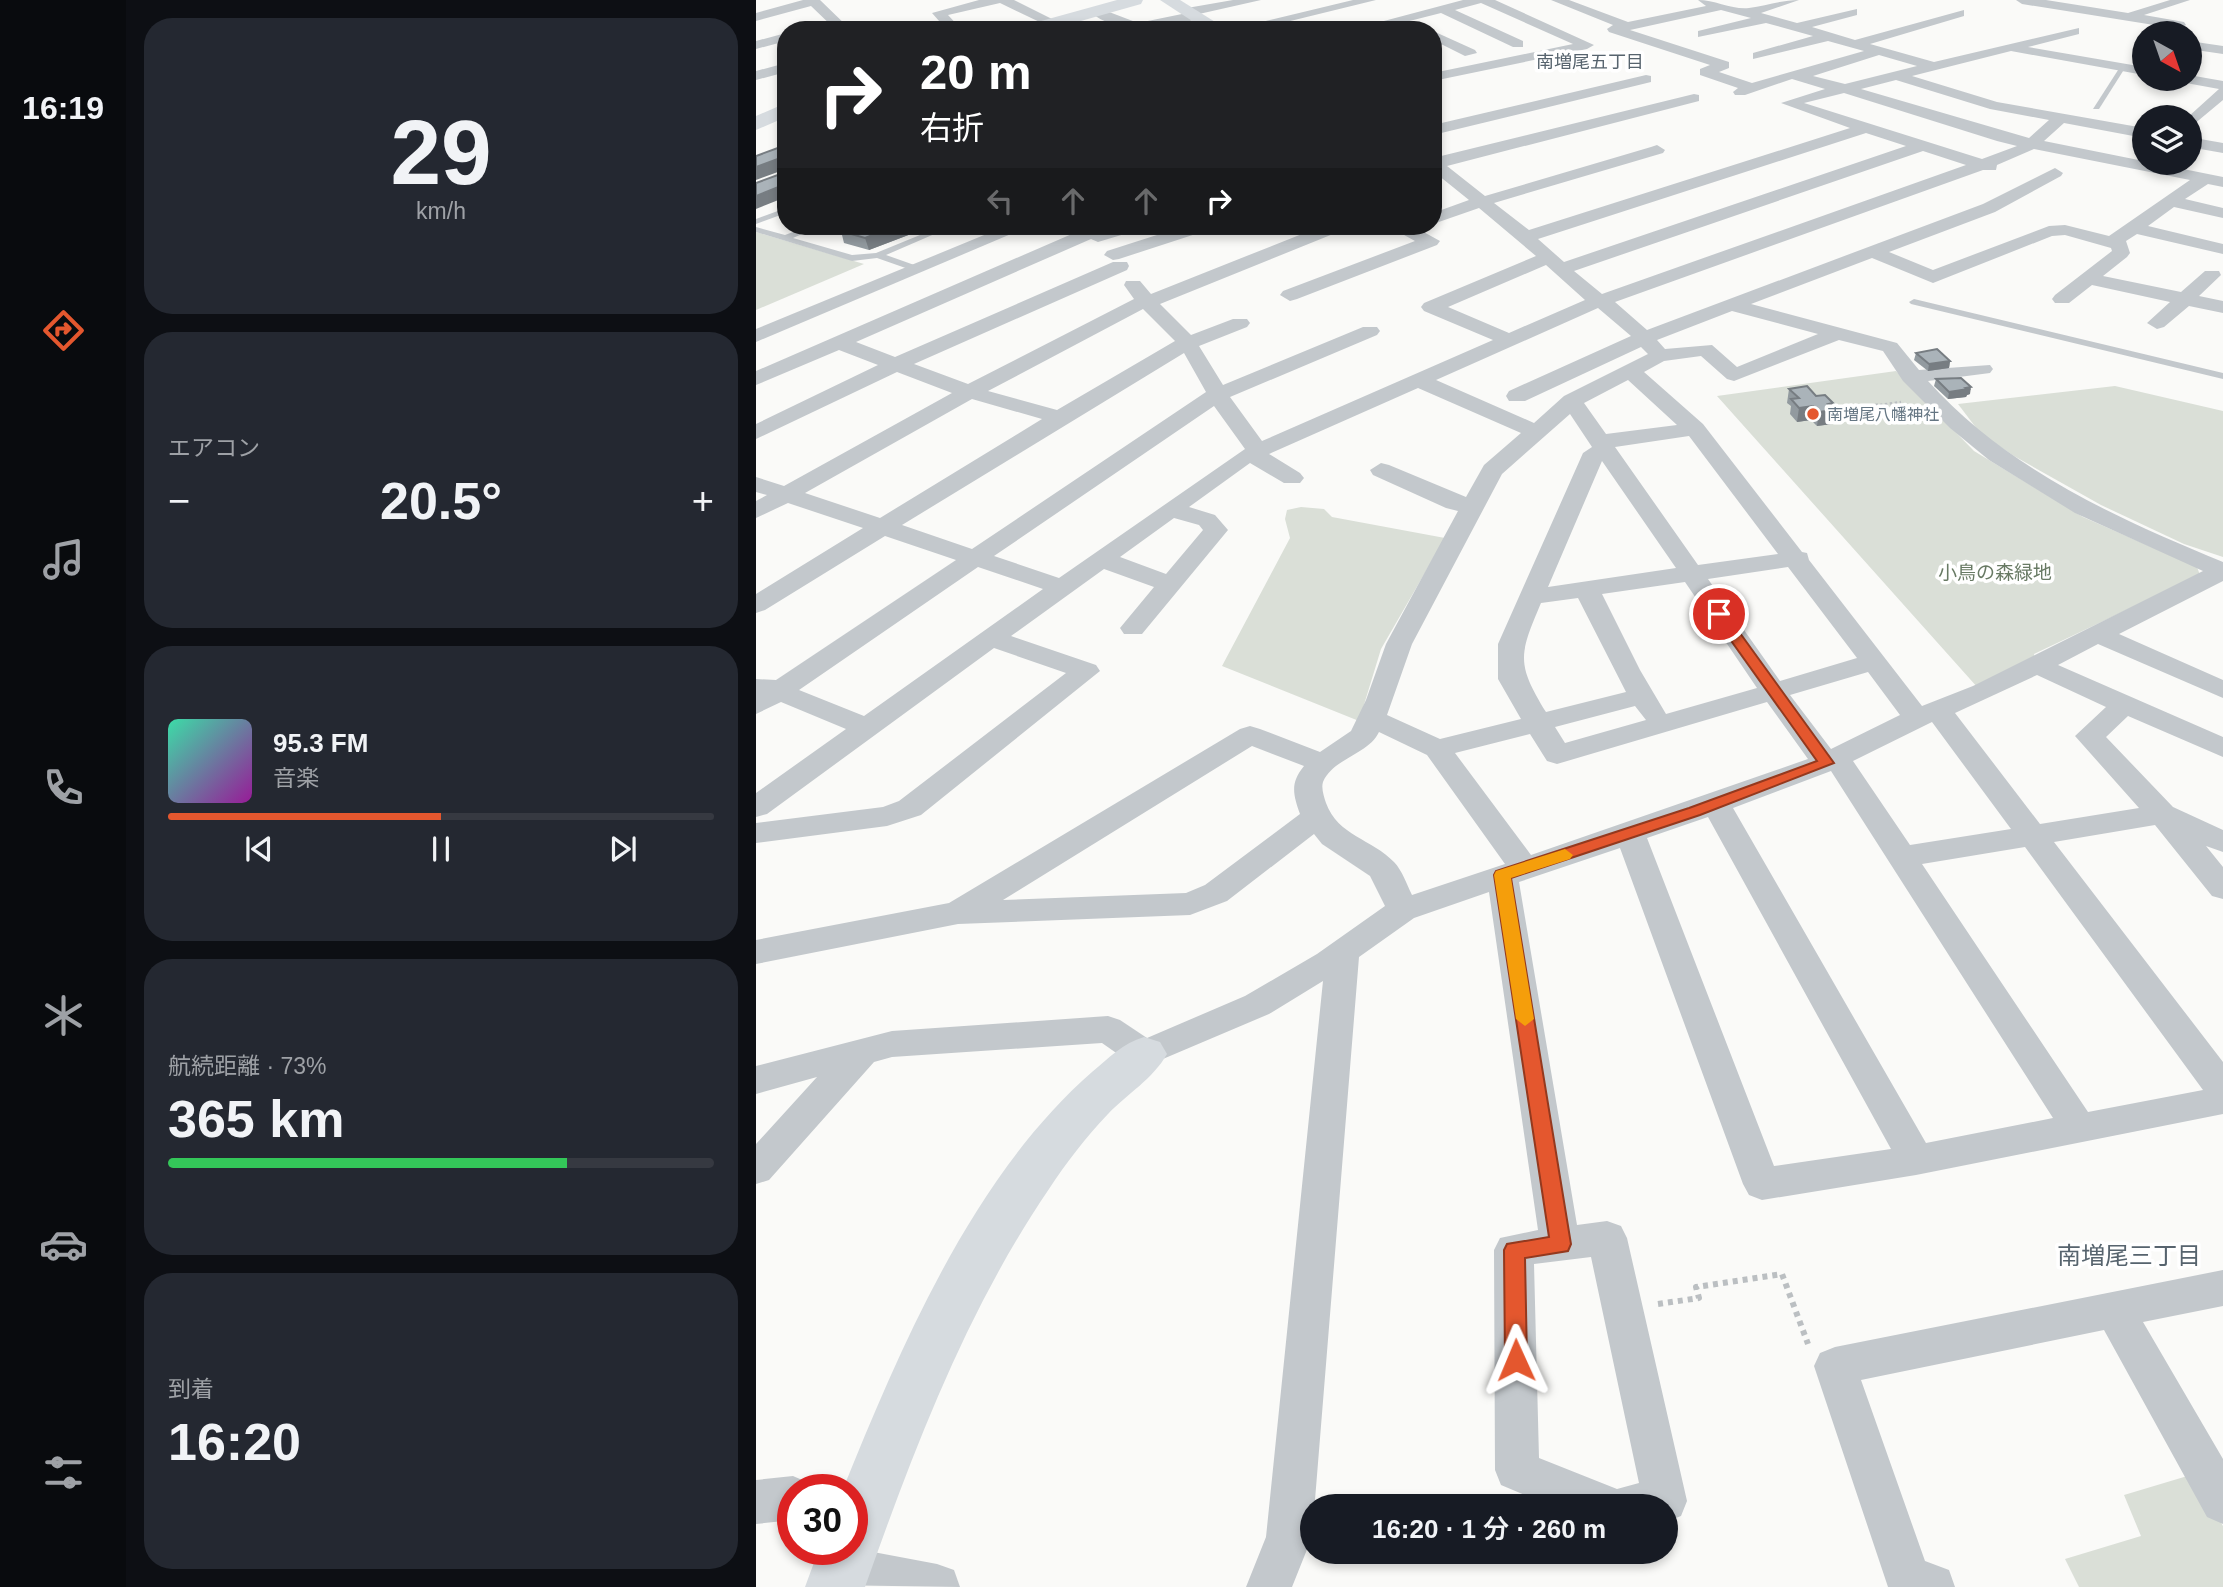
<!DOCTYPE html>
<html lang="ja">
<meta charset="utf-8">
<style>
:root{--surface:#171b24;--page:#242831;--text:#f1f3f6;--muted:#9ea1a6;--line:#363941;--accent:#e4572e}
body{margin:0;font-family:Helvetica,"Noto Sans JP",sans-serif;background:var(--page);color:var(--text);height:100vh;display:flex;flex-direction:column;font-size:26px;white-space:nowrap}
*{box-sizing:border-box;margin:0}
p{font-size:23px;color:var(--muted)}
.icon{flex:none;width:38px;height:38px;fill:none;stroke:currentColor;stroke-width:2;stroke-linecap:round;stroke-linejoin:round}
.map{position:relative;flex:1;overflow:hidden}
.sheet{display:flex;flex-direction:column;gap:18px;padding:18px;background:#0d0f14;width:630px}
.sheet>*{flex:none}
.hud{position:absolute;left:21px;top:21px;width:665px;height:214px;border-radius:28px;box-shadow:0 4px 10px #0003;background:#202124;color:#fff;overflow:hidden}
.needle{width:46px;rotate:140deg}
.fabs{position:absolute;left:1376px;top:21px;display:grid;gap:14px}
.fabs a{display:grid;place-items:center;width:70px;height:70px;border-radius:50%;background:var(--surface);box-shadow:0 4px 10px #0003;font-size:35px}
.speed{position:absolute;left:21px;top:1474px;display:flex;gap:14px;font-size:35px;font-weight:700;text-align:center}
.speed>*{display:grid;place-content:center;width:91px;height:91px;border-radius:50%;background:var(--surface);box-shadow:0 4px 10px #0003;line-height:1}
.speed .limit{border:10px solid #d22;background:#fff;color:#111}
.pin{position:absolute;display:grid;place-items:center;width:60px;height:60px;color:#fff;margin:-30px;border:4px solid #fff;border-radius:50%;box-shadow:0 2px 7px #0007}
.me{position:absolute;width:77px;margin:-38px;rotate:359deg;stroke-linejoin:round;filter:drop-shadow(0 0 5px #0008)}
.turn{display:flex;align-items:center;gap:24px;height:147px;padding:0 28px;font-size:32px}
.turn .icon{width:91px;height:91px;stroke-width:2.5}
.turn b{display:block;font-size:49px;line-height:60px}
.lanes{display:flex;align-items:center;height:66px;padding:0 28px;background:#0003;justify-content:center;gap:35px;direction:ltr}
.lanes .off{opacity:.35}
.big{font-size:52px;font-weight:600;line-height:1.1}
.sheet .card{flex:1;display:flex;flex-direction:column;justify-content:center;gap:10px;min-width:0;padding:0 24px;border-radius:28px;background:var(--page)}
.sheet .dial{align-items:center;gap:0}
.dial b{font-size:91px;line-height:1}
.song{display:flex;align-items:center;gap:21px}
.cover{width:84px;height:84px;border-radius:10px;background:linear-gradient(135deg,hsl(160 70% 55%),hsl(300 70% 35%))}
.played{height:7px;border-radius:4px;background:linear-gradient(90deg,var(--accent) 50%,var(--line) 50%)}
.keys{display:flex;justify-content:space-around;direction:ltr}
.heat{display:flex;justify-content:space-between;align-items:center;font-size:38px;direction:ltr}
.charge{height:10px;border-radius:5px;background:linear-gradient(90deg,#34c759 73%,var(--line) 0)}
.trip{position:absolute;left:544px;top:1494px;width:378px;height:70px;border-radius:35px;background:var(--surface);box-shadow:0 4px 10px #0003;font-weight:600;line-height:70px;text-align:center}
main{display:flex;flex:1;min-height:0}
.tab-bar{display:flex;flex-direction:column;width:126px;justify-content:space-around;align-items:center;background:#090b0e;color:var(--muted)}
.tab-bar .icon{width:49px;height:49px}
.tab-bar .active{color:var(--accent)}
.tab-bar b{font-size:32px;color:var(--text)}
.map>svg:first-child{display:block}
</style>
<main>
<nav class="tab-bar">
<b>16:19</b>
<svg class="icon active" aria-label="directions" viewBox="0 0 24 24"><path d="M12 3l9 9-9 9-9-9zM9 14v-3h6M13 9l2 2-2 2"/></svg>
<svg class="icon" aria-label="music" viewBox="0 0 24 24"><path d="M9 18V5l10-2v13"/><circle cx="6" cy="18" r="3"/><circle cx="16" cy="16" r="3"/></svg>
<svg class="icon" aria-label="phone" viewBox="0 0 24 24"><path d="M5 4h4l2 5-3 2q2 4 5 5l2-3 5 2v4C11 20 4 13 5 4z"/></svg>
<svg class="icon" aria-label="climate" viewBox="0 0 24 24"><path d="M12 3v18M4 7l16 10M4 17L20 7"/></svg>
<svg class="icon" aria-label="car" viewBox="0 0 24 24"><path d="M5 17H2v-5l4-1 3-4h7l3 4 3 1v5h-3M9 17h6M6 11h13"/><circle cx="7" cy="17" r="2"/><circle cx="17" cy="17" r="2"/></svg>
<svg class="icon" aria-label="filters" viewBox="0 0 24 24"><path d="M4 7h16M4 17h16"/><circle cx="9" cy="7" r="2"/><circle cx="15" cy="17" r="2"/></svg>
</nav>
<section class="sheet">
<div class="card dial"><b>29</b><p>km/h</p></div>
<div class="card"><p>エアコン</p>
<div class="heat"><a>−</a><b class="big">20.5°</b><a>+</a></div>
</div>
<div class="card">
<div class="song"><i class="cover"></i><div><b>95.3 FM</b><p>音楽</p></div></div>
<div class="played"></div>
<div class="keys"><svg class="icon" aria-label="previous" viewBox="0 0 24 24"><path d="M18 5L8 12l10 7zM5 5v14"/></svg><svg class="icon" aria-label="pause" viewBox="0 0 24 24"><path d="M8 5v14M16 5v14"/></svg><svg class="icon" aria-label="next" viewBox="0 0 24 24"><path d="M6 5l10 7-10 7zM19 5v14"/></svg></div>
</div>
<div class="card"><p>航続距離 · 73%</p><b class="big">365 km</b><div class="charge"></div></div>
<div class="card"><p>到着</p><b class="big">16:20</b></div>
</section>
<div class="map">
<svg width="1467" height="1587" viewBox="0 0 1467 1587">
<rect width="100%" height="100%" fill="#fafaf8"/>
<g fill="#dadfd7">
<path d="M0 232 108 264 0 310Z"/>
<path d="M1140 371 1218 451 1327 517 1441 567 1444 575 1278 654 1279 660 1222 688 961 396Z"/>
<path d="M1359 386 1467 411V557L1428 544 1345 505 1258 456 1224 433 1202 404Z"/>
<path d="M545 507 568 509 576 517 689 538 625 649 603 721 466 666 534 538 529 519 531 510Z"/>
<path d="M1438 1474 1467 1526V1587H1323L1309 1559 1385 1536 1368 1495Z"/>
</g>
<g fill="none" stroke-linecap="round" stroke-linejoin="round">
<path stroke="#bbbfc2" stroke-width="2.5" stroke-dasharray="2.5 2.5" stroke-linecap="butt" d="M1109 407 1145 402"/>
<path stroke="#bbbfc2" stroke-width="3.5" stroke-dasharray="2.5 2.5" stroke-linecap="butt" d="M1075 412 1122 405"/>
<path stroke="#bbbfc2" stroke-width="6" stroke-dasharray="5 5" stroke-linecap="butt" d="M902 1304 943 1298 940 1287 1026 1274 1052 1344"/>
<g fill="#c3c8cc" fill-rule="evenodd">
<path d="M1364 67 1369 68 1343 109H1337Z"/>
<path d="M30 208V213L0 224V219Z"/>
<path d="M53 226H64L37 238 96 255 120 253 186 226H197L130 255 164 267 165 269 161 272 121 258 96 261 0 232V227L29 235Z"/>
<path d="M1158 299 1467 373V379L1155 304 1153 302Z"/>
</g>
<g fill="#c3c8cc" fill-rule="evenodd">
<path d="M47 0H64L95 30H80L55 6 0 21V13Z"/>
<path d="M223 0H258L304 23 292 26 244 3 192 15 206 30H191L176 13Z"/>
<path d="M477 0H505L443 14V19C407 27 364 38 333 11L340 7 382 23 426 14V9L431 8Z"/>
<path d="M597 0H620L498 30H472Z"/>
<path d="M707 0H739L838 45 831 49 677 81V73L817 44 725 3 699 10 767 41V47H757L685 13 618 30H594Z"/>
<path d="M795 0H813L872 22 950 6 942 0C959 0 977 10 993 8 1010 6 1025 0 1043 0L1005 13 1041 23 1101 9V15L1056 27 1099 40 1208 10V16L1114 44 1178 62 1323 28V34L1272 47 1388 67V75L1255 51 1156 76 1241 102 1388 128V138L1308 123 1288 141 1467 177V187L1452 184 1429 199 1467 208V218L1418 207 1392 226 1467 244V254L1381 234 1370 241 1374 253 1371 257 1347 276 1425 292 1449 271H1463L1465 275 1443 296 1467 301V313L1433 306 1408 327 1401 329 1391 323 1414 302 1336 285 1313 303H1299L1296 299 1299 295 1356 251 1355 248 1309 235 1296 236 1177 283 1116 258 995 304 1141 343 1163 370 1234 365 1237 369 1234 373 1172 381C1251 469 1360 518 1467 562V581L1363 634 1467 680V698L1342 644 1302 665 1467 737V757L1372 716 1350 737 1417 807 1467 830V852L1450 846 1467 867V899L1456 896 1399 825 1298 842 1467 1062V1114L1160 1175 1006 1200 993 1195 987 1184 864 848 763 882 821 1225 851 1221 865 1226 871 1238 931 1501 925 1516 910 1522V1507H798L745 1485 739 1470 738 1250 744 1238 782 1230 733 892 658 918 603 957 556 1537 536 1587H490L510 1537 567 981 513 1014 388 1067 376 1064 346 1043 136 1057 118 1062 13 1180 0 1184V1144L61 1077 0 1094V1066L136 1031 352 1016 364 1020 391 1038 489 996 561 954 629 906 614 876 566 844 558 834 471 901 434 915 202 924 0 964V940L193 903 484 729 494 726 504 729 564 752 595 731 610 700 630 644 702 511 690 508 617 475 614 470 625 463 633 465 710 497 728 465 765 433 662 388 513 454 544 473 548 478 544 483H528L494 463 433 507 459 515 472 530 386 634H368L364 628 398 587 348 569 255 636 340 665 344 671 165 815 131 826 0 843V823L127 807 143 801 310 673 238 648 11 814 0 817V793L90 729 25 702 0 714V679L20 680 200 560 129 536 9 610 0 613V594L107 528 32 503 0 518V501L11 495 0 492V477L28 486 196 393 141 372 0 439V424L122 365 83 350 0 385V371L332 227 338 226 346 230 359 226H385L382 230 342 242 335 239 100 342 139 357 357 262H371L373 266 371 270 158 364 212 384 378 299 368 285 370 281H384L395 294 566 226H590L587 230 404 304 435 335 477 319H491L494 323 491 327 443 346 467 385 607 327H621L624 331 621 335 474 397 506 441 737 340 668 311 665 307 668 303 780 256 723 208 677 224V213L713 200 677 171V158L938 94 943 95V101L691 166 729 196 895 147 901 145 909 150 907 153 738 203 773 230 1094 128 1025 103 1069 89 1036 79 989 95H979L977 92 982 88 944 75V69L954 65 853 32 851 29 857 25ZM965 10 995 18 942 31V37L1010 23 1057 36 997 53V59L1072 41 1108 51 996 83 963 72 973 68V62L874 30ZM1123 55 1161 66 1089 84 1057 76ZM1140 80 1234 109 1293 120 1273 138 1105 89ZM1088 93 1241 141 1261 146 1226 159 1048 103ZM1110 133 1150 146 808 262 782 239ZM1278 149 1434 180 1353 236 1309 225 1293 226 1177 270 1133 252 1239 212 1305 176 1307 173 1299 168 1227 204 891 330 859 302 1227 170H1240L1241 165ZM1167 151 1210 165 846 294 818 271ZM790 265 829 300 753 333 692 307ZM842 308 875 336 753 391 750 396 753 401H769L885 347 892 354 808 396 778 423 680 380ZM387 309 419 341 301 410 232 391ZM976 311 1062 334 981 367 956 345 909 349 901 340ZM1083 340 1127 351 1147 381 1194 428 1233 460 1319 513 1447 571 1217 686 1166 706 1053 560 1051 553 1046 552 947 424 888 372 908 361 945 356 971 379 978 381ZM428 353 450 392 216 549 146 525ZM872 380 921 425 850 434 828 403ZM216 399 286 419 124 518 49 493ZM458 406 489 449 303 578 238 556ZM814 414 836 447 827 453 742 644V679L765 719 684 739 631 715 656 644 746 474ZM933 436 1022 554 942 565 859 447ZM846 461 920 568 792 587ZM418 518 443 525 447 530 410 574 364 557ZM222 567 287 589 108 716 43 690ZM1032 567 1101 658 1024 681 952 579ZM929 582 1001 688 910 714 884 670 846 594ZM822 598 870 692 790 712C760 663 763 655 785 603ZM1112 672 1144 715 1075 749 1034 695ZM1281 675 1350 707 1319 736 1383 808 1284 824 1199 713ZM1011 702 1052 759 775 855 699 753 774 734 791 761 801 764ZM879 706 890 720 809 743 799 727ZM1176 722 1255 829 1154 845 1097 761ZM623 732 671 755 749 864 656 895C651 885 646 870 638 862 616 839 582 836 570 803 568 797 565 788 567 782 577 758 612 755 623 732ZM496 746 548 766C534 783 537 794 544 814L449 885 430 893 247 900ZM1075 771 1297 1118 1170 1143 977 808ZM952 817 1135 1149 1018 1166 891 838ZM1269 847 1447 1090 1332 1112 1166 864ZM835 1257 883 1483 861 1489 783 1458 778 1264Z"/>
<path d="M1260 0H1290L1372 13 1414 0H1434L1388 15 1428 22 1430 25 1423 29 1266 4Z"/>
<path d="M677 31 719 50 721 53 709 56 677 40Z"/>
<path d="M30 33V41L0 49V41Z"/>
<path d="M1433 41 1467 46V54L1433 49Z"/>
<path d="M30 63V72L0 80V71Z"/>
<path d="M890 75 895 76V82L677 135V125Z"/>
<path d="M1433 75 1467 81V100L1437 125 1433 124 1432 117 1463 89 1430 83 1423 79H1433Z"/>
<path d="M1433 137 1467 143V153L1433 147Z"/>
<path d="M250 226H274L0 342V329Z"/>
<path d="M429 226H455L452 230 363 259 357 260 348 255 351 251Z"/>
<path d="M642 226H668L664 230 684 241 681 245 541 299 534 301 524 295 527 291 659 241 639 230Z"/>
<path d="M1467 1270V1306L1387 1322 1467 1459V1524L1451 1517 1348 1330 1105 1380 1169 1561 1193 1570 1199 1587H1132L1058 1366 1064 1353 1079 1347Z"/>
<path d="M37 1476 53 1483 56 1489H37V1520L0 1524V1480Z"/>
<path d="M96 1548 181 1564 198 1570 204 1587 69 1585 62 1569 69 1553Z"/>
</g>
<g fill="#d6dbdf" fill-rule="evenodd">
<path d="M361 0H387L385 4 293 30H264L267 26Z"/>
<path d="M404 0H424L472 30H450Z"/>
<path d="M30 103V117L0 130V116Z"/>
<path d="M388 1037 404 1042 411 1054C397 1079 371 1094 352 1114 330 1137 310 1163 293 1189 210 1311 158 1449 109 1587H49L63 1549H96V1489H87C145 1346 217 1176 336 1072 353 1058 367 1043 388 1037Z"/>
</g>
</g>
<g fill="#929a9f">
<path d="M98 226H176L113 250 88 243 85 231Z"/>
<path d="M1160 353 1194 361 1193 368 1172 371 1158 360Z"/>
<path d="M1180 379 1214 394 1211 395 1210 397 1192 399 1178 386Z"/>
<path d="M1033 389 1060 396 1076 408V424L1061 426 1055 420 1041 422 1034 414 1035 406 1031 403Z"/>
</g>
<g fill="#777d82">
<path d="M30 156V169L0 180V167Z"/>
<path d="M30 184V197L0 209V196Z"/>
<path d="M140 226H176L113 250 109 238Z"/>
<path d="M1194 361 1193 368 1172 371 1173 364Z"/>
<path d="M1215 387 1214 394 1211 395 1210 397 1192 399 1193 392Z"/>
<path d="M1077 403 1076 410H1078L1076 424 1061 426 1063 412 1072 404Z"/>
<path d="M1057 406 1055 420 1041 422 1043 408Z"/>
</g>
<g fill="#aab3b9" stroke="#777d82" stroke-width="2">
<path d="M30 145V156L0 167V156Z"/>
<path d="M30 172V184L0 196V183Z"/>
<path d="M98 226H140L109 238 85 231Z"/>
<path d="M1181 349 1194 361 1173 364 1160 353Z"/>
<path d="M1205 378 1215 387 1210 388 1212 389 1193 392 1180 379Z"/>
<path d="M1051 386 1060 396 1069 395 1077 403 1072 404 1078 410 1063 412 1057 406 1043 408 1035 399 1043 398 1033 389Z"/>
</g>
<path fill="#e4572e" stroke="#94391e" stroke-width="2" d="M958 611H968L1078 763 944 815 755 878 815 1244 812 1251 769 1258 771 1360 768 1367 760 1370 752 1367 749 1360 748 1250 751 1244 793 1237 738 875 740 871 933 808 1061 761 956 614Z"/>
<path fill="#f59e0b" d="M809 849 817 855 814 859 755 878 778 1019 769 1026 760 1019 738 875 740 871Z"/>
<circle fill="#e4572e" stroke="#fff" stroke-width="2.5" cx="1057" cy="414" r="7"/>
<g text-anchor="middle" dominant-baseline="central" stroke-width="7" stroke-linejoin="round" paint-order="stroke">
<g font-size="16" fill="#657683" stroke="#fff" text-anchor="start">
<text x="1071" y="414">南増尾八幡神社</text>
</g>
<g font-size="18" fill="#57646e" stroke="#fff">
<text x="834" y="62">南増尾五丁目</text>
</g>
<g font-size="19" fill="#687a64" stroke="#fff">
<text x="1239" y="572">小鳥の森緑地</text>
</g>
<g font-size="24" fill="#57646e" stroke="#fff">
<text x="1373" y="1255">南増尾三丁目</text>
</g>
</g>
</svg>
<div class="fabs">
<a><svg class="needle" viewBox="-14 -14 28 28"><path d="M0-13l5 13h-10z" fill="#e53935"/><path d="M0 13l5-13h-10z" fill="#9ea1a6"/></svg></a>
<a><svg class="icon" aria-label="layers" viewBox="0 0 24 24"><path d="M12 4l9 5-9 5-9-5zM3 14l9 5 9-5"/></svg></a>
</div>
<div class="speed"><div class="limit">30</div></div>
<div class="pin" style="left:963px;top:614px;background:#d93025"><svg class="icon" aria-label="arrive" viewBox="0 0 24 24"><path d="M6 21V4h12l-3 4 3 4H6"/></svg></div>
<svg class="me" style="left:760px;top:1360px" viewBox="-20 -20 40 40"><path d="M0-17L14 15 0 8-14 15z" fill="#e4572e" stroke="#fff" stroke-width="4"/></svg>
<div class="trip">16:20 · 1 分 · 260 m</div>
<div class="hud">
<div class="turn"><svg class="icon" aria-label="right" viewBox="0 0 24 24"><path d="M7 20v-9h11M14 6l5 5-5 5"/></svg><div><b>20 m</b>右折</div></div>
<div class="lanes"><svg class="icon off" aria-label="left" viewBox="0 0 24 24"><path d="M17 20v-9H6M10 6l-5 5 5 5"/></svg><svg class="icon off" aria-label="ahead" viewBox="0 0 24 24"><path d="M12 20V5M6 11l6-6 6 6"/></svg><svg class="icon off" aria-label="ahead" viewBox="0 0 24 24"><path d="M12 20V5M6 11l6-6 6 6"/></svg><svg class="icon" aria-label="right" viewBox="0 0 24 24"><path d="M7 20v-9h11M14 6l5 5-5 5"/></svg></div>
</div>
</div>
</main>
